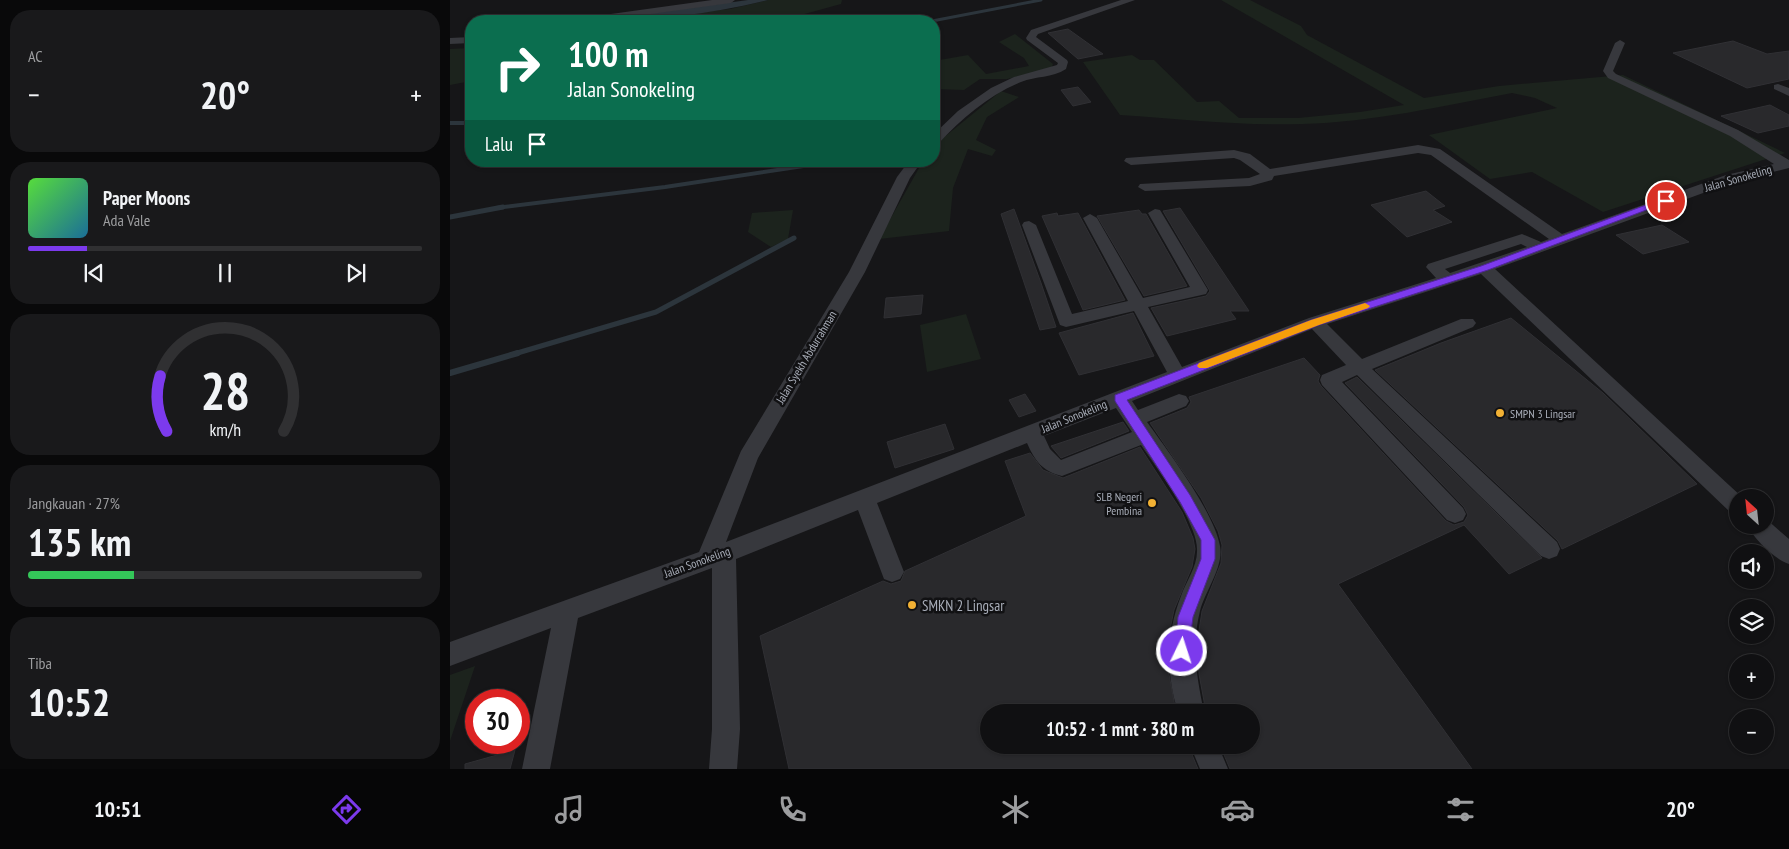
<!DOCTYPE html>
<html lang="id">
<meta charset="utf-8">
<style>
:root{--surface:#101012;--page:#19191b;--text:#f1f3f6;--muted:#9c9d9f;--line:#303032;--accent:#7c3aed}
body{margin:0;font-family:"PT Sans Narrow",sans-serif;background:var(--page);color:var(--text);height:100vh;display:flex;flex-direction:column;font-size:19px;white-space:nowrap}
*{box-sizing:border-box;margin:0}
p{font-size:16px;color:var(--muted)}
.icon{flex:none;width:28px;height:28px;fill:none;stroke:currentColor;stroke-width:2;stroke-linecap:round;stroke-linejoin:round}
.map{position:relative;flex:1;overflow:hidden}
.sheet{display:flex;flex-direction:column;gap:10px;padding:10px;background:#09090a;width:450px}
.sheet>*{flex:none}
.hud{position:absolute;left:15px;top:15px;width:475px;height:152px;border-radius:20px;box-shadow:0 1px 4px #0004,0 0 0 1px var(--line);background:#0b6e4f;color:#fff;overflow:hidden}
.needle{width:32px;rotate:333deg}
.tools{position:absolute;left:1279px;top:489px;display:grid;gap:10px}
.tools a{display:grid;place-items:center;width:45px;height:45px;border-radius:50%;background:var(--surface);box-shadow:0 1px 4px #0004,0 0 0 1px var(--line);font-size:25px}
.speed{position:absolute;left:15px;top:689px;display:flex;gap:10px;font-size:25px;font-weight:700;text-align:center}
.speed>*{display:grid;place-content:center;width:65px;height:65px;border-radius:50%;background:var(--surface);box-shadow:0 1px 4px #0004,0 0 0 1px var(--line);line-height:1}
.speed .limit{border:8px solid #d22;background:#fff;color:#111}
.pin{position:absolute;display:grid;place-items:center;width:42px;height:42px;color:#fff;margin:-21px;border:2px solid #fff;border-radius:50%;box-shadow:0 1px 5px #0007}
.me{position:absolute;width:55px;margin:-28px;rotate:4deg;stroke-linejoin:round;filter:drop-shadow(0 0 4px #0008)}
.turn{display:flex;align-items:center;gap:18px;height:105px;padding:0 20px;font-size:22px}
.turn .icon{width:65px;height:65px;stroke-width:2.5}
.turn b{display:block;font-size:35px;line-height:42px}
.then{display:flex;align-items:center;height:48px;padding:0 20px;background:#0003;gap:10px;font-size:19px}
.big{font-size:38px;font-weight:700;line-height:1.1}
.sheet .tile{flex:1;display:flex;flex-direction:column;justify-content:center;gap:8px;min-width:0;padding:0 18px;border-radius:20px;background:var(--page)}
.sheet .dial{align-items:center;gap:0}
.dial svg{height:130px;overflow:visible;fill:none;stroke:var(--line);stroke-width:7;stroke-linecap:round;text-anchor:middle}
.dial text{fill:var(--text);stroke:none}
.song{display:flex;align-items:center;gap:15px}
.cover{width:60px;height:60px;border-radius:8px;background:linear-gradient(135deg,hsl(110 70% 55%),hsl(200 70% 35%))}
.played{height:5px;border-radius:2px;background:linear-gradient(90deg,var(--accent) 15%,var(--line) 15%)}
.keys{display:flex;justify-content:space-around;direction:ltr}
.heat{display:flex;justify-content:space-between;align-items:center;font-size:28px;direction:ltr}
.charge{height:8px;border-radius:4px;background:linear-gradient(90deg,#34c759 27%,var(--line) 0)}
.trip{position:absolute;left:530px;top:704px;width:280px;height:50px;border-radius:25px;background:var(--surface);box-shadow:0 1px 4px #0004,0 0 0 1px var(--line);font-weight:700;line-height:50px;text-align:center}
.tabs{display:flex;height:80px;justify-content:space-around;align-items:center;background:#060607;color:var(--muted)}
.tabs .icon{width:35px;height:35px}
.tabs .on{color:var(--accent)}
.tabs b{font-size:22px;color:var(--text)}
main{display:flex;flex:1;min-height:0}
.map>svg:first-child{display:block}
</style>
<main>
<section class="sheet">
<div class="tile"><p>AC</p>
<div class="heat"><a>−</a><b class="big">20°</b><a>+</a></div>
</div>
<div class="tile">
<div class="song"><i class="cover"></i><div><b>Paper Moons</b><p>Ada Vale</p></div></div>
<div class="played"></div>
<div class="keys"><svg class="icon" aria-label="previous" viewBox="0 0 24 24"><path d="M18 5L8 12l10 7zM5 5v14"/></svg><svg class="icon" aria-label="pause" viewBox="0 0 24 24"><path d="M8 5v14M16 5v14"/></svg><svg class="icon" aria-label="next" viewBox="0 0 24 24"><path d="M6 5l10 7-10 7zM19 5v14"/></svg></div>
</div>
<div class="tile dial"><svg viewBox="0 0 100 80">
<path d="M14 69A42 42 0 1 1 86 69"/>
<path d="M14 69A42 42 0 0 1 10 35" stroke="#7c3aed"/>
<text x="50" y="56" font-size="32" font-weight="700">28</text>
<text x="50" y="72" font-size="11">km/h</text>
</svg></div>
<div class="tile"><p>Jangkauan · 27%</p><b class="big">135 km</b><div class="charge"></div></div>
<div class="tile"><p>Tiba</p><b class="big">10:52</b></div>
</section>
<div class="map">
<svg width="1339" height="769" viewBox="0 0 1339 769">
<rect width="100%" height="100%" fill="#161618"/>
<g fill="#1c231d">
<path d="M318 0H392L391 4 329 21H169L280 9Z"/>
<path d="M771 0H800L851 26 857 35 974 98 1049 86 1173 75 1335 153 1153 212 1082 172 1040 179 979 135 1107 108 1085 98 1062 93C993 106 923 122 852 124 791 126 731 119 670 115L633 62 682 55 690 60H704L747 102 769 101 789 118H848L910 112 954 105Z"/>
<path d="M565 34 603 64 601 69 557 79H530L514 90 484 89V61L518 55 536 74 579 66 574 58 549 42Z"/>
<path d="M21 48V81L0 85V49Z"/>
<path d="M551 91 569 97 537 117 526 140 546 150 542 156 518 149 503 188 499 231 429 239 473 161H484V147L487 143Z"/>
<path d="M343 210 338 239 321 247 298 232 302 213Z"/>
<path d="M516 314 531 359 477 372 470 325Z"/>
<path d="M25 666 0 741V675Z"/>
</g>
<path fill="#2c353c" d="M298 0H318C262 14 201 21 144 21Z"/>
<g fill="none" stroke-linecap="round" stroke-linejoin="round">
<path stroke="#2c353c" stroke-width="3" d="M482 21 591 0"/>
<g stroke="#2c353c" stroke-width="4">
<path d="M0 123H21"/>
<path d="M454 161 457 162"/>
<path d="M46 208 215 187 387 161"/>
</g>
<g stroke="#2c353c" stroke-width="5">
<path d="M0 217 53 207"/>
<path d="M64 354 206 312 344 238"/>
</g>
<path stroke="#2c353c" stroke-width="6" d="M0 373 68 353"/>
</g>
<g fill="#29292c" stroke="#303034">
<path d="M618 29 653 54 628 59 598 33Z"/>
<path d="M1283 41 1317 54 1339 51V79L1297 88 1223 53Z"/>
<path d="M628 87 641 102 623 106 611 90Z"/>
<path d="M1320 105 1339 115V126L1308 133 1271 116Z"/>
<path d="M976 191 995 206 983 210 1002 222 957 237 921 205Z"/>
<path d="M730 208 799 311H780L786 319 717 336 701 308 756 296 760 291 713 211Z"/>
<path d="M564 209 591 283 606 327 590 330 551 214Z"/>
<path d="M689 210 692 214H696L737 286 694 296 647 216Z"/>
<path d="M607 213 608 216 628 213 675 300 633 310 592 216Z"/>
<path d="M1212 225 1239 242 1193 254 1166 235Z"/>
<path d="M473 295 471 314 434 318 436 298Z"/>
<path d="M683 313 704 356 629 375 609 333Z"/>
<path d="M1061 318 1153 393 1247 484 1112 549 1108 541 925 370 991 343Z"/>
<path d="M854 358 870 375 868 381 871 386 996 521 1004 525 1014 522 1018 515 1014 507 895 383 907 377 1092 558 1059 574 1014 525 888 584 1022 769H780L770 745H801V712H756L749 674 748 637 752 611 771 563 772 545 768 531 751 498 700 423 737 408 741 402 739 397Z"/>
<path d="M575 394 586 411 569 417 559 400Z"/>
<path d="M673 422 679 431 611 458 601 446Z"/>
<path d="M495 424 504 449 445 468 437 442Z"/>
<path d="M690 447 732 512 743 538 745 549 742 567 724 610 718 639V669L726 712H539V745H738L748 769H339L310 636 433 581 441 584 451 581 455 571 576 516 555 461 580 453 593 470 613 478Z"/>
<path d="M65 750 60 769H15V764Z"/>
</g>
<g fill="none" stroke-linecap="round" stroke-linejoin="round">
<g fill="#37383d" fill-rule="evenodd">
<path d="M262 0H285L281 3 150 21H127L132 18Z"/>
<path d="M671 0H685L588 34 586 37 617 60 618 62 616 69C602 78 586 76 571 82 539 95 512 118 488 144L484 145V134L508 111 541 88 564 77 607 65 608 63 577 40 576 38 581 30Z"/>
<path d="M21 37V43L0 44V38Z"/>
<path d="M1170 40 1175 43 1163 71 1166 74 1288 130 1339 160V168L1286 181 1045 269 1293 498H1288V515L1280 512 1031 274 877 324 912 359 1011 319H1023L1026 323 1023 327 922 369 1107 542 1110 549 1107 556 1099 559 1091 556 907 375 892 382 1013 508 1016 514 1013 520 1005 523 997 520 872 385 870 380 872 375 896 365 862 329 682 401 688 410 729 394 736 396 739 401 736 406 697 422C718 451 764 512 770 546 774 567 755 591 750 611 741 647 747 678 754 712H728C716 675 716 633 731 596 736 581 748 566 747 549 747 523 707 468 691 445L612 476C592 471 585 461 577 443L427 503 454 572 450 579 442 582 434 579 408 510 286 559 290 729 287 769H259L262 729V568L128 618 100 769H72L101 628 0 666V642L249 552 291 451 399 272 447 177 459 161H472L460 178 415 272 308 458 276 542 717 372 684 311 616 327 610 325 572 225 574 222 579 221 586 225 622 314 678 301 633 218 640 214 647 218 693 298 740 287 698 213 705 209 710 210 758 290 756 294 698 307 732 367 859 318 986 278 976 267 978 264 1072 234 1091 242 1099 239 981 155 968 153 824 176 822 180 800 186 695 191 688 187 690 184 799 178 810 174 790 160 784 158 681 165 674 161 676 158 784 150 800 154 820 169 968 145 990 149 1112 234 1276 175 1324 164 1280 136 1158 78 1153 71 1165 43ZM1071 244 1077 247 1000 273 995 269ZM666 408 682 432 611 460 600 449 594 436Z"/>
<path d="M1328 84 1339 88V96L1324 89V85Z"/>
<path d="M1315 518 1339 539V564C1324 559 1304 539 1297 525H1315Z"/>
<path d="M740 745H768L778 769H750Z"/>
</g>
</g>
<path fill="#7c3aed" stroke="#51269a" d="M1212 199 1220 201 1038 270 869 325 677 400 740 495 765 540V559L743 617 738 656 732 658 727 656 725 651 728 617 751 559V540L730 502 665 401V395L861 320 1031 266Z"/>
<path fill="#f59e0b" d="M915 303 920 306 918 308 869 325 757 368H749L747 366 749 363 861 320Z"/>
<g fill="#f2b134" stroke="#111113" stroke-width="2">
<circle cx="1050" cy="413" r="5"/>
<circle cx="702" cy="503" r="5"/>
<circle cx="462" cy="605" r="5"/>
</g>
<g text-anchor="middle" dominant-baseline="central" stroke-width="5" stroke-linejoin="round" paint-order="stroke">
<g font-size="12" fill="#a8adb8" stroke="#111113">
<text transform="translate(1288 178) rotate(-16)">Jalan Sonokeling</text>
<text transform="translate(356 357) rotate(-59)">Jalan Syekh Abdurrahman</text>
<text transform="translate(624 416) rotate(-22)">Jalan Sonokeling</text>
<text transform="translate(247 562) rotate(-20)">Jalan Sonokeling</text>
</g>
<g font-size="12" fill="#a8adb8" stroke="#111113" text-anchor="start">
<text x="1060" y="413">SMPN 3 Lingsar</text>
<text x="692" y="496" text-anchor="end">SLB Negeri<tspan x="692" dy="14">Pembina</tspan></text>
</g>
<g font-size="15" fill="#a8adb8" stroke="#111113" text-anchor="start">
<text x="472" y="605">SMKN 2 Lingsar</text>
</g>
</g>
</svg>
<div class="tools">
<a><svg class="needle" viewBox="-14 -14 28 28"><path d="M0-13l5 13h-10z" fill="#e53935"/><path d="M0 13l5-13h-10z" fill="#9c9d9f"/></svg></a>
<a><svg class="icon" aria-label="sound" viewBox="0 0 24 24"><path d="M4 9h4l5-4v14l-5-4H4zM17 9q2 3 0 6"/></svg></a>
<a><svg class="icon" aria-label="layers" viewBox="0 0 24 24"><path d="M12 4l9 5-9 5-9-5zM3 14l9 5 9-5"/></svg></a>
<a>+</a>
<a>−</a>
</div>
<div class="speed"><div class="limit">30</div></div>
<div class="pin" style="left:1216px;top:201px;background:#d93025"><svg class="icon" aria-label="arrive" viewBox="0 0 24 24"><path d="M6 21V4h12l-3 4 3 4H6"/></svg></div>
<svg class="me" style="left:732px;top:651px" viewBox="-20 -20 40 40"><circle r="17" fill="#7c3aed" stroke="#fff" stroke-width="3"/><path d="M0-11L8 9 0 5-8 9z" fill="#fff"/></svg>
<div class="trip">10:52 · 1 mnt · 380 m</div>
<div class="hud">
<div class="turn"><svg class="icon" aria-label="right" viewBox="0 0 24 24"><path d="M7 20v-9h11M14 6l5 5-5 5"/></svg><div><b>100 m</b>Jalan Sonokeling</div></div>
<div class="then">Lalu<svg class="icon" aria-label="arrive" viewBox="0 0 24 24"><path d="M6 21V4h12l-3 4 3 4H6"/></svg></div>
</div>
</div>
</main>
<nav class="tabs">
<b>10:51</b>
<svg class="icon on" aria-label="directions" viewBox="0 0 24 24"><path d="M12 3l9 9-9 9-9-9zM9 14v-3h6M13 9l2 2-2 2"/></svg>
<svg class="icon" aria-label="music" viewBox="0 0 24 24"><path d="M9 18V5l10-2v13"/><circle cx="6" cy="18" r="3"/><circle cx="16" cy="16" r="3"/></svg>
<svg class="icon" aria-label="phone" viewBox="0 0 24 24"><path d="M5 4h4l2 5-3 2q2 4 5 5l2-3 5 2v4C11 20 4 13 5 4z"/></svg>
<svg class="icon" aria-label="climate" viewBox="0 0 24 24"><path d="M12 3v18M4 7l16 10M4 17L20 7"/></svg>
<svg class="icon" aria-label="car" viewBox="0 0 24 24"><path d="M5 17H2v-5l4-1 3-4h7l3 4 3 1v5h-3M9 17h6M6 11h13"/><circle cx="7" cy="17" r="2"/><circle cx="17" cy="17" r="2"/></svg>
<svg class="icon" aria-label="filters" viewBox="0 0 24 24"><path d="M4 7h16M4 17h16"/><circle cx="9" cy="7" r="2"/><circle cx="15" cy="17" r="2"/></svg>
<b>20°</b>
</nav>
